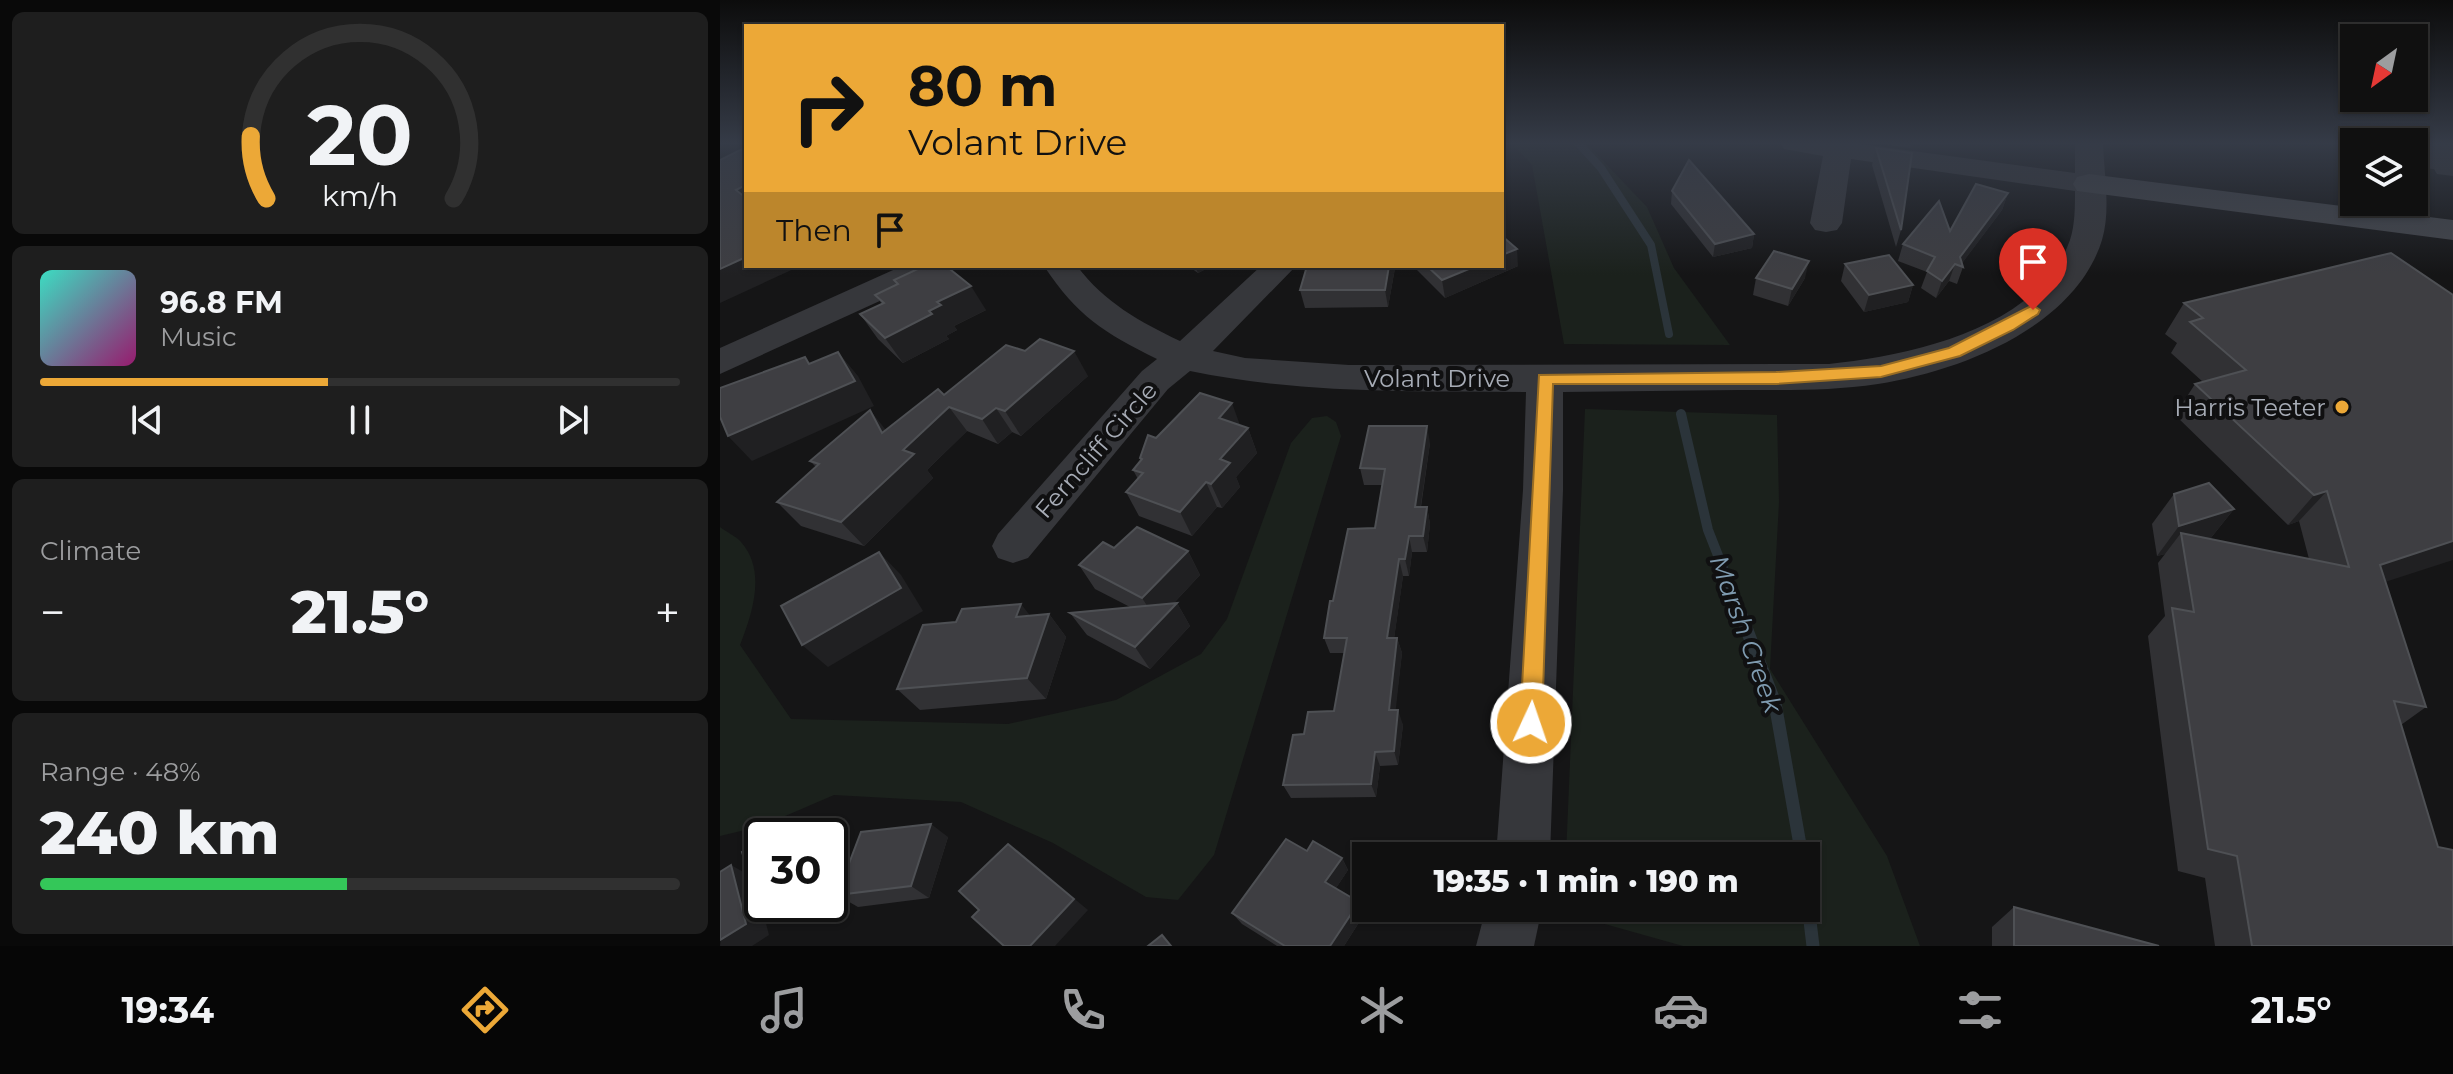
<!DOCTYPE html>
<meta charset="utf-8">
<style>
:root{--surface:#101010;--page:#1e1e1e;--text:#f1f3f6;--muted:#9c9d9f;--line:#303030;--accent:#eca837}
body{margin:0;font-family:Montserrat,sans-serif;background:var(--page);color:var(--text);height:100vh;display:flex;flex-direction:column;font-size:30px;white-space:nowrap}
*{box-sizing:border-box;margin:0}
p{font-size:26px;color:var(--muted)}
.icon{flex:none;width:44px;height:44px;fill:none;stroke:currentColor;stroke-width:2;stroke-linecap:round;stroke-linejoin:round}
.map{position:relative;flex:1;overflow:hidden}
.sheet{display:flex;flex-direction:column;gap:12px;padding:12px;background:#090909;width:720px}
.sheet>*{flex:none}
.banner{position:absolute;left:24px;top:24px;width:760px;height:244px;border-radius:0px;box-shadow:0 2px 6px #0004,0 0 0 2px var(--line);background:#eca837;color:#111;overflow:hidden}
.needle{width:52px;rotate:213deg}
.controls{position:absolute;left:1620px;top:24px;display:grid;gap:16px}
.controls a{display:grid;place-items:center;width:88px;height:88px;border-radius:0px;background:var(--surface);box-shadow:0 2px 6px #0004,0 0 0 2px var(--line);font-size:40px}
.speed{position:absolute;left:24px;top:818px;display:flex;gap:16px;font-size:40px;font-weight:700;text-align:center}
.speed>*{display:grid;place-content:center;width:104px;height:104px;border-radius:50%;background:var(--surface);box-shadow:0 2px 6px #0004,0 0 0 2px var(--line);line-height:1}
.speed .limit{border:4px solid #111;border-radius:12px;background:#fff;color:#111}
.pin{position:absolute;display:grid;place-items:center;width:68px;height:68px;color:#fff;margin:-82px -34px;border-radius:50% 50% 50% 0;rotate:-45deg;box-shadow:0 0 8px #0007}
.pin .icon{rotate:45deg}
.me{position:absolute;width:88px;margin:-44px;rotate:3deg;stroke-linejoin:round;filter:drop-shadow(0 0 6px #0008)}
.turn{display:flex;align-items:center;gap:28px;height:168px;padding:0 32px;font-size:36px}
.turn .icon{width:104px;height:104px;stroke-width:2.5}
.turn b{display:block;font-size:56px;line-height:68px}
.then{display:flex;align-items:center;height:76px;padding:0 32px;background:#0003;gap:16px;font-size:30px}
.big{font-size:60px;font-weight:800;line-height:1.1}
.sheet .tile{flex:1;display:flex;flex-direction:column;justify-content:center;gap:12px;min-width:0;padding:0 28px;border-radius:12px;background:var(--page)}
.sheet .dial{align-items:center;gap:0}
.dial svg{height:208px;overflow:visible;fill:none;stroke:var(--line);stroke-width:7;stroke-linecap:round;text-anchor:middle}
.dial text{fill:var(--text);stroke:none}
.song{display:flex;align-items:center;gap:24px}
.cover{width:96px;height:96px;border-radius:12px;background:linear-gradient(135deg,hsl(170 70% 55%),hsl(320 70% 35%))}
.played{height:8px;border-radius:4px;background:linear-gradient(90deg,var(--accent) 45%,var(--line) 45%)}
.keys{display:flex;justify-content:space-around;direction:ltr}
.heat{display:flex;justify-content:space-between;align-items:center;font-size:44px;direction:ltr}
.charge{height:12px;border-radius:6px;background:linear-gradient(90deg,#34c759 48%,var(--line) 0)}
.trip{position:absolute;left:632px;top:842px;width:468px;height:80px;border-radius:0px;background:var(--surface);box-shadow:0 2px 6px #0004,0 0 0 2px var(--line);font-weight:800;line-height:80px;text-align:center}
.dock{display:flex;height:128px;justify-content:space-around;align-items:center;background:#060606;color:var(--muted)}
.dock .icon{width:56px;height:56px}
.dock .on{color:var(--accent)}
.dock b{font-size:36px;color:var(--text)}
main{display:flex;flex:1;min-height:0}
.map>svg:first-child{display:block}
</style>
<main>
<section class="sheet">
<div class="tile dial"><svg viewBox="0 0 100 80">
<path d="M14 69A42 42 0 1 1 86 69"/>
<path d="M14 69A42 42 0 0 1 8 45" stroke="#eca837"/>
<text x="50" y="56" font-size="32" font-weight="700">20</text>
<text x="50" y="72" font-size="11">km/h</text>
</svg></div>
<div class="tile">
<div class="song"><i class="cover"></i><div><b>96.8 FM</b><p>Music</p></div></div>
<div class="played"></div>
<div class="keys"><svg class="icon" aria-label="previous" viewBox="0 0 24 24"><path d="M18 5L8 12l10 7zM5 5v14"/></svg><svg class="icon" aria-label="pause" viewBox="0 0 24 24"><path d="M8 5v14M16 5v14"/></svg><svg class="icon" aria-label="next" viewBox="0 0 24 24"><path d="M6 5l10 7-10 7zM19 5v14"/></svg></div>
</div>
<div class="tile"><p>Climate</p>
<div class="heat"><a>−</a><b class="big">21.5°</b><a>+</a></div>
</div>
<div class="tile"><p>Range · 48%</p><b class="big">240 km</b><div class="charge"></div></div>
</section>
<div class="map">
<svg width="1733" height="946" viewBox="0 0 1733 946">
<rect width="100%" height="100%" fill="#151516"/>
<g fill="#1b211c">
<path d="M792 143H866L927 207 954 268 1010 345 844 344 812 165Z"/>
<path d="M865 409 1057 415 1059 502 1050 669 1167 856 1200 946H963L842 912 843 908H1086V856H846Z"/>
<path d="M607 416 616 422 621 436 494 855 458 900 426 897 333 843 241 802 114 795 42 826 0 836V527C6 532 16 536 21 542 47 571 32 614 20 645L71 719 288 724 396 700 481 654 507 619 571 443 592 418Z"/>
</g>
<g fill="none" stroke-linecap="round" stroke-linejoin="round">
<path stroke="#2b343a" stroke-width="8" d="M858 143 881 168 931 245 949 334"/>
<path stroke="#2b343a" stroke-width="10" d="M961 414 988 530 1021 614"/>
<g stroke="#2b343a" stroke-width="13">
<path d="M1020 612 1055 703 1082 856"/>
<path d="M1086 888 1093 946"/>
</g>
<g fill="#36373b" fill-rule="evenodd">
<path d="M1060 143H1134L1355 173V143H1383C1384 173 1391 210 1382 240 1355 327 1241 371 1158 384 1112 391 1066 390 1019 390 961 391 902 391 843 392V490L830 856H776L803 490 806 392C693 391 581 394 470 371L448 389 308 558 293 563 278 558 272 546 278 534 422 371 437 359C384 333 357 316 324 266H357C384 302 420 322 460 341L541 266H576L493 351 525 358 629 365 1109 364C1191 355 1318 329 1350 240 1355 225 1355 207 1355 191L1131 159 1122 223 1117 230 1106 232 1095 230 1090 223 1103 156 1064 149Z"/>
<path d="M182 266H225L221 273 0 374V348Z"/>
<path d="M766 908H822L814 946H756Z"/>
</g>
<path fill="#44464b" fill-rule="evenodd" d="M1369 174 1733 220V240L1357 191 1353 184 1357 177Z"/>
</g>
<g fill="#313134">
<path d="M1155 143H1191L1190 148Z"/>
<path d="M1694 143H1733V176L1717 174 1714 169 1698 168 1694 159Z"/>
<path d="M1156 148 1181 230 1176 247 1152 165Z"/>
<path d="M952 191 1034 234 1032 248 993 257 951 204Z"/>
<path d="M1288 193 1282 210 1242 263 1243 267 1237 284 1229 281 1216 298 1201 288 1207 272 1178 261 1183 244 1230 231Z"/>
<path d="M1671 253 1665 582 1706 707 1681 725 1733 946H1495L1485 878 1458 871 1428 636 1445 616 1438 563 1445 554 1437 556 1432 524 1454 494 1514 509 1490 539 1589 559 1579 521 1568 525 1455 415 1475 384 1483 382 1451 353 1457 343 1445 334 1464 303Z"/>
<path d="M1125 264 1193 285 1188 302 1144 312 1121 281Z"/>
<path d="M468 266H492L478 273Z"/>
<path d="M694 266H798L725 298 695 268Z"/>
<path d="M675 268 668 307 585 308 580 290Z"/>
<path d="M1036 278H1085L1068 306 1033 295Z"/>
<path d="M174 280 266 310 234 326 237 330 226 336 229 339 183 363 158 339 140 314 162 304 155 295 177 284Z"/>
<path d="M368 376 301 436 292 432 278 444 247 431 207 470 213 478 144 546 81 526 57 502 96 467 90 461 166 430 224 395Z"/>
<path d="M520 425 528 428 537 453 516 477 520 487 502 508 497 507 472 536 419 516 406 492 418 479 413 470 421 461 420 458 436 438Z"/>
<path d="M710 443 701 507H707L710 524 707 552H692L689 576H683L674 638H677L682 653 675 710 683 725 678 765 660 766 656 797 571 798 563 785 584 734 614 711 624 653H610L604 638 613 601 655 528 662 485H644L640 468Z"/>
<path d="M394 548 468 551 480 575 453 604 457 603 470 626 430 669 367 635 350 613 410 607 375 589 359 565Z"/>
<path d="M329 614 346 637 326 699 200 710 177 689 311 616Z"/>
<path d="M228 837 209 898 138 907 117 895Z"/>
<path d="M587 851 622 858 628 870 616 888 645 913 624 946H557L522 924 512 913Z"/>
<path d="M1294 907 1439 946H1272V927Z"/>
</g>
<g fill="#202022">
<path d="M950 143H961L950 146Z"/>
<path d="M26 185V203L16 190Z"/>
<path d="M1288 193 1282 210 1240 266V257Z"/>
<path d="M1034 234 1032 248 993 257 995 244Z"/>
<path d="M797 249 798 266 725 298 722 280 756 266H782V255Z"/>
<path d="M26 257V266H77L78 267 0 303V269Z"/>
<path d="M1089 261 1085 278 1068 306 1072 289Z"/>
<path d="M1235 264 1229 281 1216 298 1222 281Z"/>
<path d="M475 266H492L478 273Z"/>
<path d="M669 266H675V268L668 307 665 290Z"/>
<path d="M1193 285 1188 302 1144 312 1149 295Z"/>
<path d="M251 286 266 310 234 326 237 330 226 336 229 339 183 363 165 338 209 311 217 302Z"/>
<path d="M354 351 368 376 301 436 285 411Z"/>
<path d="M118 352 138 376 154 406 32 461 8 436Z"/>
<path d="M512 403 521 428 499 418Z"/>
<path d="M229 407 247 431 207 470 213 478 144 546 121 522 183 450Z"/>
<path d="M276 408 292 432 278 444 262 419Z"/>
<path d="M150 410 169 434 162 433Z"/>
<path d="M707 426 710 443 698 524 695 507Z"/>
<path d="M528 428 537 453 516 477 520 487 502 508 491 484 500 459Z"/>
<path d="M486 482 497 507 472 536 460 512Z"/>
<path d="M1607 491 1579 521 1568 525 1594 495Z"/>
<path d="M707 507 710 524 707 552 703 536Z"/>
<path d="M1514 509 1490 539 1461 533 1445 554 1437 556 1459 526Z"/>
<path d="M689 536 692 552 689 576 685 559Z"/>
<path d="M1733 541V560L1628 594 1660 565Z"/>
<path d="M468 551 480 575 437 621 422 598Z"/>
<path d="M159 552 181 575 203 611 108 667 82 645Z"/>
<path d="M679 559 683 576 672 653 667 638Z"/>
<path d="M457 603 470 626 430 669 415 647Z"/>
<path d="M301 604 319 627 296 617Z"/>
<path d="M329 614 346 637 326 699 307 678Z"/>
<path d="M677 638 682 653 674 725 669 710Z"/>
<path d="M678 710 683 725 678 765 674 751Z"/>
<path d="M655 752 660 766 656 797 651 784Z"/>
<path d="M211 824 228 837 209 898 191 886Z"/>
<path d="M63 828 74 835 75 836H66Z"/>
<path d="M288 844 368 910 335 946H310Z"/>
<path d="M622 858 628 870 612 894 605 882Z"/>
<path d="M11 865 34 878 42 877V889L36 885 49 935 32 946H0Z"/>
<path d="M639 902 645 913 624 946H610Z"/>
</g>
<g fill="#3e3e42" stroke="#4e5054" stroke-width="2">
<path d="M26 147V185L16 190 26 198V257L0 269V160Z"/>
<path d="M1156 148 1192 153 1181 230Z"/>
<path d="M969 160 1034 234 995 244 952 191Z"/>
<path d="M1256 184 1288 193 1240 257 1243 267 1235 264 1222 281 1207 271 1215 257 1183 244 1219 201 1230 231Z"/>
<path d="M782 236 797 249 782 255Z"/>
<path d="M1054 251 1089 261 1072 289 1036 278Z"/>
<path d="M1671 253 1733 295V541L1660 565 1706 707 1674 701 1718 847 1733 850V946H1532L1517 856 1488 849 1452 608 1474 612 1461 533 1629 567 1607 491 1594 495 1475 384 1526 370 1470 322 1483 318 1464 303Z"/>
<path d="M1169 255 1193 285 1149 295 1125 264Z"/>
<path d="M204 266H226L251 286 217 302 221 305 209 311 212 314 165 338 140 314 164 303 155 295 178 284 174 280Z"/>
<path d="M587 266H669L665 290H580Z"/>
<path d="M707 266H756L722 280Z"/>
<path d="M320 339 354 351 285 411 276 408 262 419 229 407 183 450 194 454 121 522 57 502 99 464 90 461 150 410 162 433 218 389 224 395 286 345 305 351Z"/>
<path d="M118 352 135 381 8 436 0 417V388L85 357 89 364Z"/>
<path d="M480 393 512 403 499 418 528 428 500 459 510 463 491 484 486 482 460 512 406 492 423 473 413 470 422 459 420 458 428 435 436 438Z"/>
<path d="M649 426H707L695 507H707L703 536H689L685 559H679L667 638H677L669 710H678L674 751 655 752 651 784 563 785 573 735 584 734 588 712 614 711 627 638H604L610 601H613L628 529 655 528 665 469 640 468Z"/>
<path d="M1489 483 1514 509 1459 526 1454 494Z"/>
<path d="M417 527 468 551 422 598 359 565 383 542 394 548Z"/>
<path d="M159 552 181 588 82 645 61 606Z"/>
<path d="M457 603 415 647 350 613Z"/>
<path d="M301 604 296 617 329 614 307 678 177 689 203 625 236 622 242 609Z"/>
<path d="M211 824 191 886 117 895 141 832Z"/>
<path d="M63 828 66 836H50Z"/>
<path d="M566 839 587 851 593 841 622 858 605 882 639 902 610 946H565L512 913Z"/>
<path d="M42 841V877L32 883 22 852Z"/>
<path d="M288 844 354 899 310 946H284L252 917 259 910 239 891Z"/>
<path d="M11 865 26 924 0 940V872Z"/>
<path d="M1294 907 1439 946H1294Z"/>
<path d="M442 935 451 946H428Z"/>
</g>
<linearGradient id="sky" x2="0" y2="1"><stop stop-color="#0c0c0c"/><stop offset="0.52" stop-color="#353b47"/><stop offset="1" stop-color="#353b47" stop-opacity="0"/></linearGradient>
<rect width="1733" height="275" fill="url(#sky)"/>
<path fill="#eca837" stroke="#996d24" stroke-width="2" d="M1313 305 1320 310 1318 314 1293 330 1240 356 1161 377 1056 384H833L822 723 819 730 811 733 803 730 800 723 819 375 1056 372 1161 366 1229 348Z"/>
<circle fill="#eca837" stroke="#101011" stroke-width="3" cx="1622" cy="407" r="8"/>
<g text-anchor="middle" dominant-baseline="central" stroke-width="8" stroke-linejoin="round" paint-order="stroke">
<g font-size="24" fill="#a7acb6" stroke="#101011">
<text x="717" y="378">Volant Drive</text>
<text transform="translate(376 450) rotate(-49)">Ferncliff Circle</text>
</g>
<g font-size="24" fill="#a7acb6" stroke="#101011" text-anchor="end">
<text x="1606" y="407">Harris Teeter</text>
</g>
<g font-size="26" font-style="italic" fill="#7f9bb0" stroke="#101011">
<text transform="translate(1026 634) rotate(70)">Marsh Creek</text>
</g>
</g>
</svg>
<div class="controls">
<a><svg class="needle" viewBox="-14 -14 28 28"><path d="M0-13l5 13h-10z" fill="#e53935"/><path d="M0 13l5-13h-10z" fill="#9c9d9f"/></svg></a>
<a><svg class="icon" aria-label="layers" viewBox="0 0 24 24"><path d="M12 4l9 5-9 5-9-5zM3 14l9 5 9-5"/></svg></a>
</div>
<div class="speed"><div class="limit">30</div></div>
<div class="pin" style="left:1313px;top:310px;background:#d93025"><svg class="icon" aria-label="arrive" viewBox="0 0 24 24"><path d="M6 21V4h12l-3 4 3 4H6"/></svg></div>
<svg class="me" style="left:811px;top:723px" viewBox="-20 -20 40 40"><circle r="17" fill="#eca837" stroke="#fff" stroke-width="3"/><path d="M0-11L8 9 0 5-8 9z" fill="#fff"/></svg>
<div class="trip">19:35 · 1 min · 190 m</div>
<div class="banner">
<div class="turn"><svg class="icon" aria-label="right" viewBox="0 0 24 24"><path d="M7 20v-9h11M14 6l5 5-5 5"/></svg><div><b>80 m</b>Volant Drive</div></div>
<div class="then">Then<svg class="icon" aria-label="arrive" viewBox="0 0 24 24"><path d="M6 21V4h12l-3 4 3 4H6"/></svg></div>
</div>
</div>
</main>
<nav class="dock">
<b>19:34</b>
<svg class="icon on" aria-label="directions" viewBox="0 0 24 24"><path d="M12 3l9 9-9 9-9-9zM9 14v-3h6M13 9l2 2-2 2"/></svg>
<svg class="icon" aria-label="music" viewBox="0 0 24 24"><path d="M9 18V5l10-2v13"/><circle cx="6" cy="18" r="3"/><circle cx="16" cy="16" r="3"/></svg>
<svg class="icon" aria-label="phone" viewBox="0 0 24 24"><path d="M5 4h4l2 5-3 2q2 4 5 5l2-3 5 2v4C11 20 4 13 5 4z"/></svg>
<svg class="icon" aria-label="climate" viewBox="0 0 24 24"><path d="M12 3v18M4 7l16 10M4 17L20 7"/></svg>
<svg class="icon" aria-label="car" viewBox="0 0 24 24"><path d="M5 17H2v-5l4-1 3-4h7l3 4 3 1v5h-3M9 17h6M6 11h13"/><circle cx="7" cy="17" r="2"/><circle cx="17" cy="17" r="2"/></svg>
<svg class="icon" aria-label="filters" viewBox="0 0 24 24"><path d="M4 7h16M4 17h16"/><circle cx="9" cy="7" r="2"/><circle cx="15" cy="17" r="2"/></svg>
<b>21.5°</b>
</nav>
